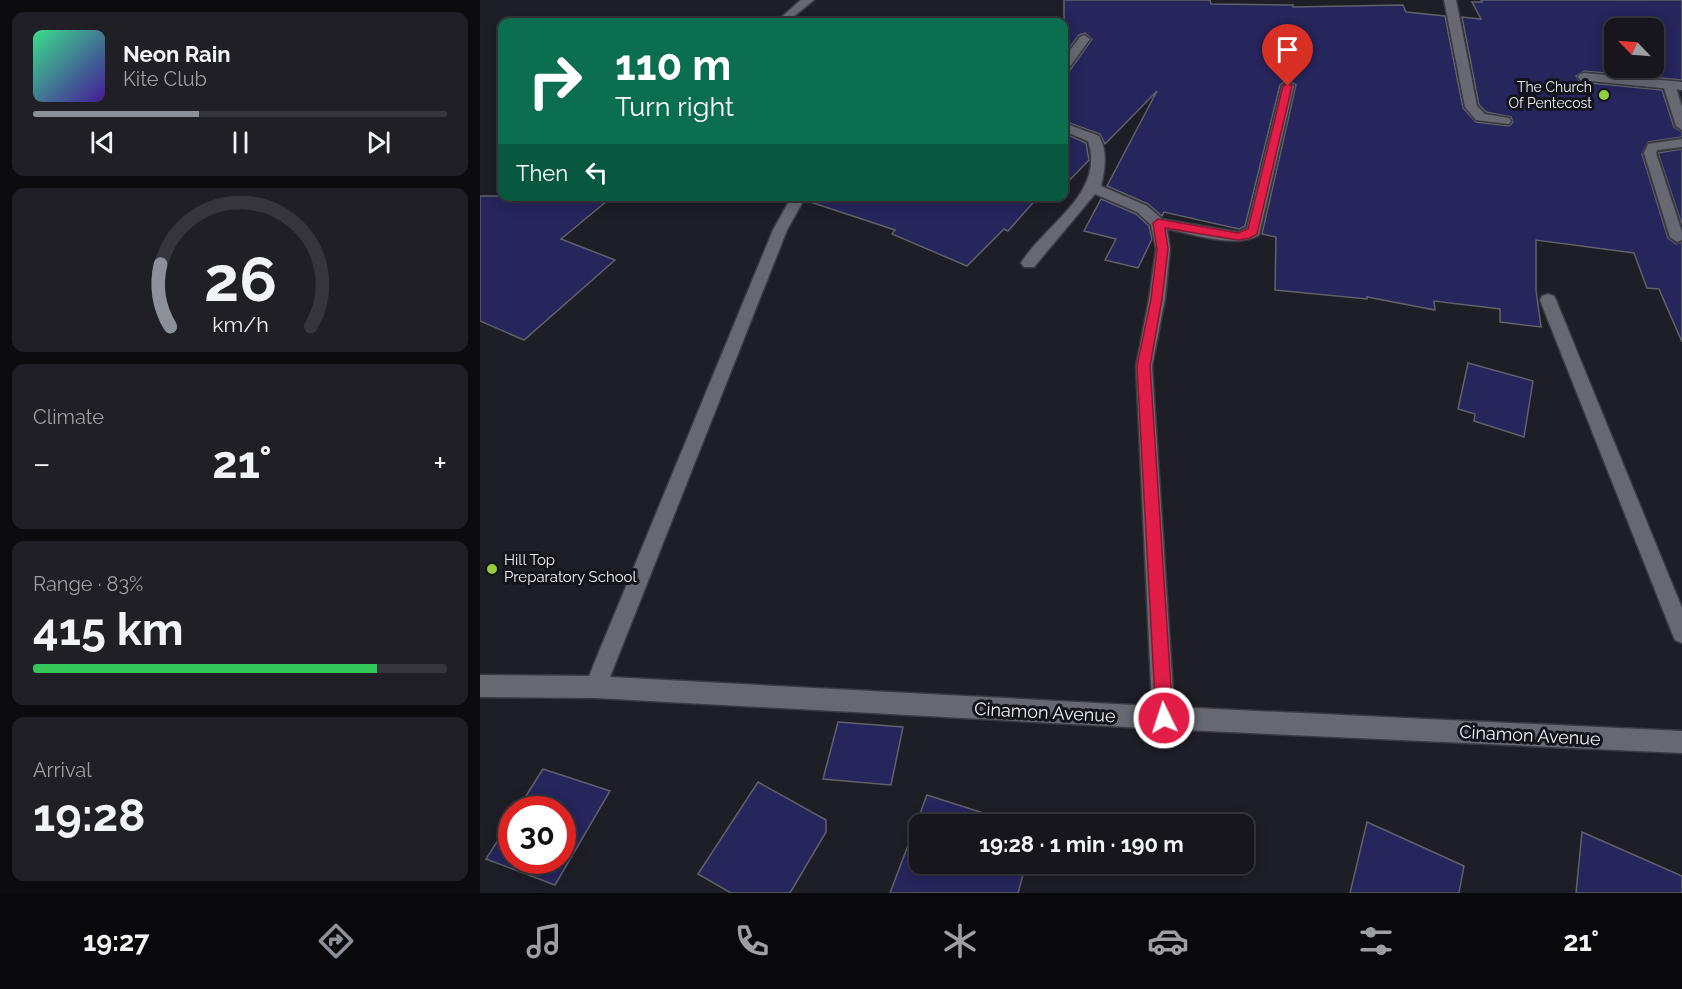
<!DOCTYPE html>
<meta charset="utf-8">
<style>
:root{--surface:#16161c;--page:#1f1f25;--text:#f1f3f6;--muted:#9e9fa3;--line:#35353b;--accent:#8c9099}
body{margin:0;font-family:Raleway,sans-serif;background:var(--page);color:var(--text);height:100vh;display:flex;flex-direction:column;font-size:22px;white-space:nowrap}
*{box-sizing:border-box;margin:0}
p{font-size:20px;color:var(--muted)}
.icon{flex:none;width:33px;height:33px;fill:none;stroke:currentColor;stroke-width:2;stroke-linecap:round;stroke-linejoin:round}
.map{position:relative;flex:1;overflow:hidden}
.drawer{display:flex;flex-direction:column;gap:12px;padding:12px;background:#0c0c0f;width:480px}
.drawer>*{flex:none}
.hud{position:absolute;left:18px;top:18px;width:570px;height:183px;border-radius:12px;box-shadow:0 3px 15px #0003,0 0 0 2px var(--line);background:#0b6e4f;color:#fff;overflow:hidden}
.needle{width:39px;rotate:295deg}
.fabs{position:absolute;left:1124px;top:18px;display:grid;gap:12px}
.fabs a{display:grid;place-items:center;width:60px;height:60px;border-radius:12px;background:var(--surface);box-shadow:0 3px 15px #0003,0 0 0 2px var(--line);font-size:30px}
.speed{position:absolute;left:18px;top:796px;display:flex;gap:12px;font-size:30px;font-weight:700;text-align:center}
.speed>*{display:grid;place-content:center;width:78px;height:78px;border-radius:50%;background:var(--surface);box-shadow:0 3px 15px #0003,0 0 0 2px var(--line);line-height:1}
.speed .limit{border:9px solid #d22;background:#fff;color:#111}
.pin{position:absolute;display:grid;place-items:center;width:51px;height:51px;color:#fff;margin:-62px -26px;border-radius:50% 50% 50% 0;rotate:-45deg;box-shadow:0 0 6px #0007}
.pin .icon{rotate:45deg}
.me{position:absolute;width:66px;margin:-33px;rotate:356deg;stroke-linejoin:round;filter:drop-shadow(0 0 4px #0008)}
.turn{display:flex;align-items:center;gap:21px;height:126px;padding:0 18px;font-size:27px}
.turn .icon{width:78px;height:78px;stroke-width:2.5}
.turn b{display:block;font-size:42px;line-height:51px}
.then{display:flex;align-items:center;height:57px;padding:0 18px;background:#0003;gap:12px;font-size:22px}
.big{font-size:45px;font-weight:700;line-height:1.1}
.drawer .widget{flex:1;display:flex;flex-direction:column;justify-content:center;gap:9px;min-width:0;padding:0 21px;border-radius:12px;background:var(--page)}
.drawer .dial{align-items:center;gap:0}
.dial svg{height:156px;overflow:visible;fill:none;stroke:var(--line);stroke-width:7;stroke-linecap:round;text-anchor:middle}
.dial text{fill:var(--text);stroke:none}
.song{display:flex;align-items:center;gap:18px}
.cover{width:72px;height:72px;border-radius:9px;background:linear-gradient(135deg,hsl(150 70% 55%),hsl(260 70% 35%))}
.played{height:6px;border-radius:3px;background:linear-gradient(90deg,var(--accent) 40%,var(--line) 40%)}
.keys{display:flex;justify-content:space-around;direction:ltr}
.heat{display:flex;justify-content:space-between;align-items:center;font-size:33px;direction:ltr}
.charge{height:9px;border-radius:4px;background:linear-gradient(90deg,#34c759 83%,var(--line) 0)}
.trip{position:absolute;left:429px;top:814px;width:345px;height:60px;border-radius:12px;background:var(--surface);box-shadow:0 3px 15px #0003,0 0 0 2px var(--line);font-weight:700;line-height:60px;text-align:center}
.dock{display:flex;height:96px;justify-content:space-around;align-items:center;background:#09090b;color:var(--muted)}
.dock .icon{width:42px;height:42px}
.dock .selected{color:var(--accent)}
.dock b{font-size:27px;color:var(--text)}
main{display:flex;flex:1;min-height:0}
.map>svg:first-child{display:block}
</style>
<main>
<section class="drawer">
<div class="widget">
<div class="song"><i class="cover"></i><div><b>Neon Rain</b><p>Kite Club</p></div></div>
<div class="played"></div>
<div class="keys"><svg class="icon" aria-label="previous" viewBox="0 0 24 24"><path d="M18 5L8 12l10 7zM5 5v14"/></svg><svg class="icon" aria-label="pause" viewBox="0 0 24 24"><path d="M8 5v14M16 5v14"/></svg><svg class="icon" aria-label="next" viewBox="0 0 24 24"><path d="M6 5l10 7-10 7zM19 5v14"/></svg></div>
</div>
<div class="widget dial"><svg viewBox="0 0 100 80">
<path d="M14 69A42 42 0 1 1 86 69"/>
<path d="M14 69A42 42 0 0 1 9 37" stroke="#8c9099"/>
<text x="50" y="56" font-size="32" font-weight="700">26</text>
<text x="50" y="72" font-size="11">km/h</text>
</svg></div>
<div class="widget"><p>Climate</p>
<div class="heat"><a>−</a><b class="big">21°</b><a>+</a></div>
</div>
<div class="widget"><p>Range · 83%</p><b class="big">415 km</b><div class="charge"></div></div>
<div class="widget"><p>Arrival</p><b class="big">19:28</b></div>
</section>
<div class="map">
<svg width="1202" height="893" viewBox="0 0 1202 893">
<rect width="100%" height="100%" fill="#1d1e26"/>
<g fill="#26255c" stroke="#60616a" stroke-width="1.5" fill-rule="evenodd">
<path d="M584 0H730L731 4 813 5V7L923 5 926 12 965 16 983 108 996 122 1029 126 1033 122 1031 117 1006 112 999 105 982 17 1001 19 992 2H1002L1001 0H1202V80L1104 71 1096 76 1100 82 1182 90 1194 127 1202 132V137L1168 142 1162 154 1188 238 1196 244 1202 242V342L1179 289 1167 288 1154 253 1056 240V290L1061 327 1020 322V309L954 301 955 310 887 297V299L795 290 796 237 782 234 816 85 807 80 800 85 765 226 759 229 684 212 682 216 668 204 627 186 677 91 625 144 620 134 584 121V72L590 70 612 39 605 33 599 35 584 55ZM1134 28H1173V68H1134Z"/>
<path d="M584 133 606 143 609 160 584 186Z"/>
<path d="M1202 149V225L1178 153Z"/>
<path d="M0 196H133L81 239 135 260 44 340 0 321Z"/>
<path d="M331 196H559L528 231 524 229 487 266 412 234 415 230 330 202Z"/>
<path d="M621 199 656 214 669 226 672 239 658 268 625 260 636 239 604 231Z"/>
<path d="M988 363 1053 381 1044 437 994 421 995 414 978 409Z"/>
<path d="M358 722 423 727 411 785 343 779Z"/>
<path d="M63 769 130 791 75 885 6 859 32 818V861H82V810H37Z"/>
<path d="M278 782 346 820V832L310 893H251L218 874Z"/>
<path d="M447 795 541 825H440V864H546L538 893H410Z"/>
<path d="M887 822 984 866 979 893H870Z"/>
<path d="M1102 832 1202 876V893H1096Z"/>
</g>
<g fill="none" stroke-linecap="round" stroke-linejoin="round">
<defs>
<g id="service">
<path d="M1189 82 1195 85 1202 107V130L1196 126 1183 85Z"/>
<path d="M1202 139V147L1177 150 1176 153 1202 232V240L1197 242 1190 237 1164 153 1168 144Z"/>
</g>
<g id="minor">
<path d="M321 0H334L307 22H296Z"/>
<path d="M964 0H976L997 106 1005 114 1029 118 1031 121 1029 124 996 120 985 107Z"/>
<path d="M604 35 610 39 588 69 584 70V58L600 37Z"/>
<path d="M1104 73 1202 82V90L1100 80 1098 77 1100 74Z"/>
<path d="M808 82 814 86 779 235C756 249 713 234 687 229L690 249 685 299 672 366 694 707 1202 731V753L684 729 115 698 0 697V675L109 676 293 230 312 196H326L307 230 130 677 672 706 656 366 669 299 676 249 671 225 657 212 615 194 554 267H544L541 263C564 225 626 193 608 141L584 131V123L619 136C628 153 625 168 621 186L667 206 682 219 758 232 767 228 802 86Z"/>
<path d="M1068 294 1074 296 1076 300 1202 608V643L1195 640 1192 633 1060 300 1062 296Z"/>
</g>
</defs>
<use href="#service" stroke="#3a3b42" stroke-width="4"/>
<use href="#minor" stroke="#3a3b42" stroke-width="3"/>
<use href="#service" fill="#676972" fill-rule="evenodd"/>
<use href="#minor" fill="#676972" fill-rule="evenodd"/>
</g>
<path fill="#e11d48" stroke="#92132f" stroke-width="1.5" d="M808 83 812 86 777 234 770 238 758 240 685 228 688 249 682 299 670 366 693 718 690 724 684 726 679 724 676 718 657 366 671 299 677 249 673 223 678 219 758 233 768 229 803 86Z"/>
<g fill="#91cd3f" stroke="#14151c" stroke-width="2">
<circle cx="1124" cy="95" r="6"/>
<circle cx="12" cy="569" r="6"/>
</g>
<g text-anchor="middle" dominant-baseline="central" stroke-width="6" stroke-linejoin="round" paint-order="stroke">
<g font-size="14" fill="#eff0f5" stroke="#14151c" text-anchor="end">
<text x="1112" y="87">The Church<tspan x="1112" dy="16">Of Pentecost</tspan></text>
</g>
<g font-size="15" fill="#eff0f5" stroke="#14151c" text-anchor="start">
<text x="24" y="560">Hill Top<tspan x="24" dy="17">Preparatory School</tspan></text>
</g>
<g font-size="18" fill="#eff0f5" stroke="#14151c">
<text transform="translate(565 712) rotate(3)">Cinamon Avenue</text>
<text transform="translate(1050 735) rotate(3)">Cinamon Avenue</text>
</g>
</g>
</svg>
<div class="fabs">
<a><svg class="needle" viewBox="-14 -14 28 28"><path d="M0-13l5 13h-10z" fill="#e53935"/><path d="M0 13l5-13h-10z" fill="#9e9fa3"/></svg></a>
</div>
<div class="speed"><div class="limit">30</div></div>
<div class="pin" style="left:808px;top:86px;background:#d93025"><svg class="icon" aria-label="arrive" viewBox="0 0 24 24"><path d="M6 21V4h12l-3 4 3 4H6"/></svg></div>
<svg class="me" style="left:684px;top:718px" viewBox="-20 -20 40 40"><circle r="17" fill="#e11d48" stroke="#fff" stroke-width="3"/><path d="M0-11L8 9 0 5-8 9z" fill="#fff"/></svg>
<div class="trip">19:28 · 1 min · 190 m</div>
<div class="hud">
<div class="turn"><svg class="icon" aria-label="right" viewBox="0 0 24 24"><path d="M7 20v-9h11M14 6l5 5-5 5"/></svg><div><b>110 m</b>Turn right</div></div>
<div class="then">Then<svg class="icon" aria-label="left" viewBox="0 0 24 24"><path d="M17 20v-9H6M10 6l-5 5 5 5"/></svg></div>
</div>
</div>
</main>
<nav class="dock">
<b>19:27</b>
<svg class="icon selected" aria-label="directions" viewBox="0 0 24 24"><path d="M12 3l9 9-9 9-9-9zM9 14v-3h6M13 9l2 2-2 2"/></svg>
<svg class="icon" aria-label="music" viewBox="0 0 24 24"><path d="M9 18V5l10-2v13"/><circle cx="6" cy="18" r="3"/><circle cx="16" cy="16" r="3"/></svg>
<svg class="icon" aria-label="phone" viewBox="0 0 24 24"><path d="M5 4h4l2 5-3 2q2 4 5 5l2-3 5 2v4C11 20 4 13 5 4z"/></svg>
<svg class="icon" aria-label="climate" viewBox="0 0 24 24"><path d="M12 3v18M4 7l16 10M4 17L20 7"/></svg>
<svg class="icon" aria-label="car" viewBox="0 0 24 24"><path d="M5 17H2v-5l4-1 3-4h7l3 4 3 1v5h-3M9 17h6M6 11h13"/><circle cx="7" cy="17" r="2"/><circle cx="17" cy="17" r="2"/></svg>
<svg class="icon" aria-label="filters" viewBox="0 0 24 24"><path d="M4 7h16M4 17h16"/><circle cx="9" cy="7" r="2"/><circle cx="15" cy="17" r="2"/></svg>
<b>21°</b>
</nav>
